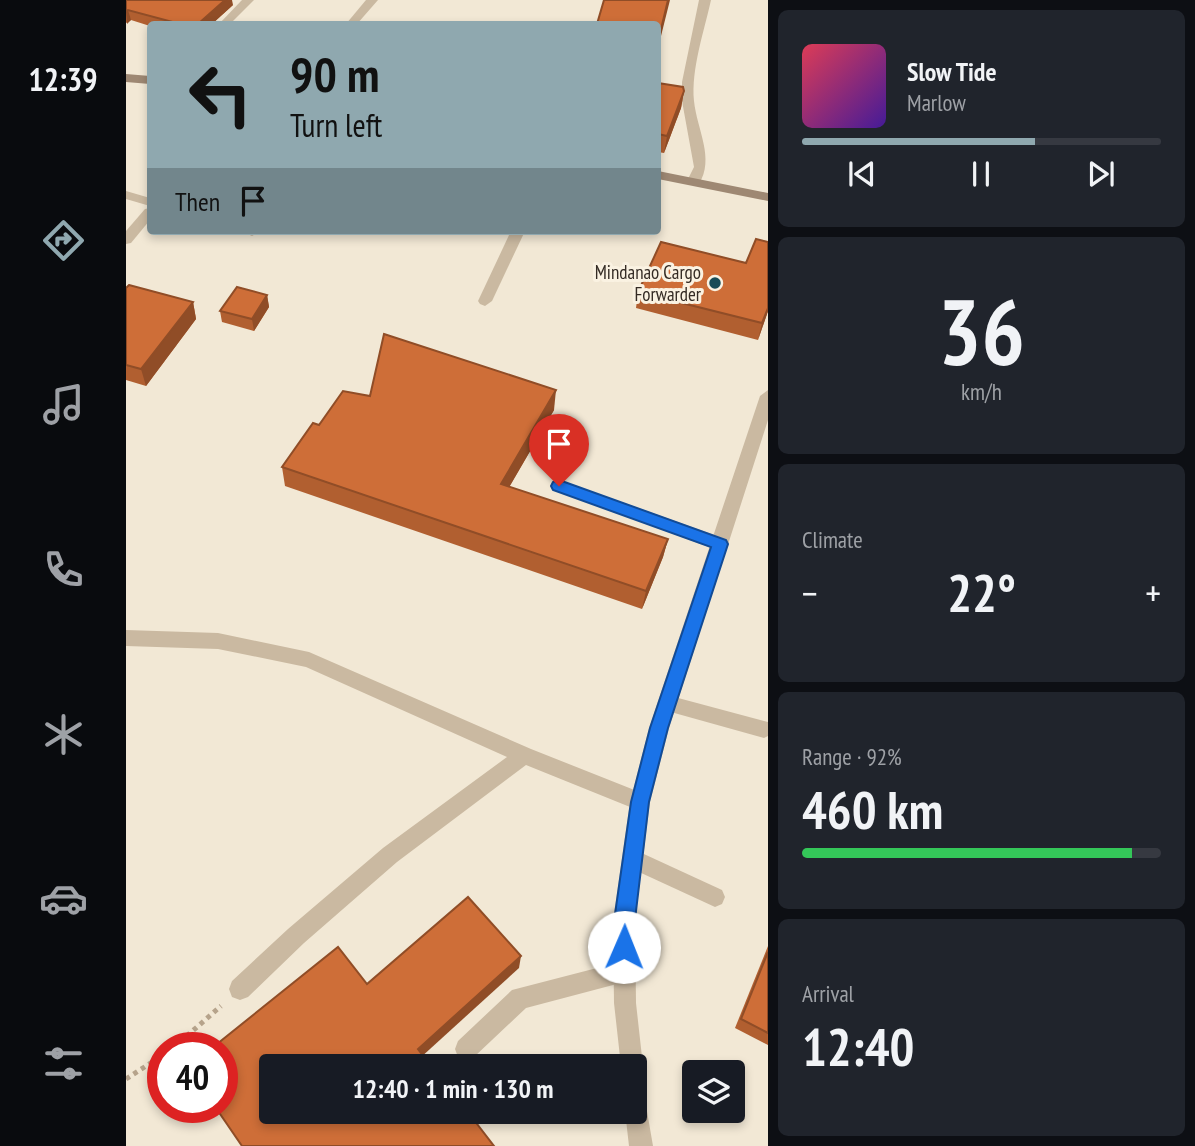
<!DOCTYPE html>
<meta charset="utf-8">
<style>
:root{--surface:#171b24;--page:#20242c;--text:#f1f3f6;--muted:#9ea1a6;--line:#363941;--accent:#8fa8af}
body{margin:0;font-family:"PT Sans Narrow",sans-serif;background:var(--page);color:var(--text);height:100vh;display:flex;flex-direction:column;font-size:26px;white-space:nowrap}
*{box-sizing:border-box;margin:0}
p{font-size:23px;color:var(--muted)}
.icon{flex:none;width:38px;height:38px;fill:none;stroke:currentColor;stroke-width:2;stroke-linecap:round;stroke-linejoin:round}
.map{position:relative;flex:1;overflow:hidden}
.panel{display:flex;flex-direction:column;gap:10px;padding:10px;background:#0d0f14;width:427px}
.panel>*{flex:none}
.guide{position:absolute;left:21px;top:21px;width:514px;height:214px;border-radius:7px;box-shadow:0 4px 10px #0003;background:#8fa8af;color:#111;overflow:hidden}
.controls{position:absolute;left:556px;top:1060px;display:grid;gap:14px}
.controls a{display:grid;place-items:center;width:63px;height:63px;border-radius:7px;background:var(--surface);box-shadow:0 4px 10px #0003;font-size:35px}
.speed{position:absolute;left:21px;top:1032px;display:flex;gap:14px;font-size:35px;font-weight:700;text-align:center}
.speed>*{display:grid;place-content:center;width:91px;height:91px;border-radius:50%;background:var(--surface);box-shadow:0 4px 10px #0003;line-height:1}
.speed .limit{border:10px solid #d22;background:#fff;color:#111}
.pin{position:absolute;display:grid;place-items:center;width:60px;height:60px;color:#fff;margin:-72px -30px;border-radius:50% 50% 50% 0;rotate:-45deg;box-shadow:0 0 7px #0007}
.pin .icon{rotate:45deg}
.me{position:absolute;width:77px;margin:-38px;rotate:1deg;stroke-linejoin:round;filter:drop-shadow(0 0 5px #0008)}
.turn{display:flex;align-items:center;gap:24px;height:147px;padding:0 28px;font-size:32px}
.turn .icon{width:91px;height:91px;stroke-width:2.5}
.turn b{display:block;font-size:49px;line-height:60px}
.then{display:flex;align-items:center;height:66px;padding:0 28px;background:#0003;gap:14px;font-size:26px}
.big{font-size:52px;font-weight:700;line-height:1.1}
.panel .widget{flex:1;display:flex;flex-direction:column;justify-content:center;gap:10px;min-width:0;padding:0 24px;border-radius:10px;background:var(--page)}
.panel .dial{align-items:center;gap:0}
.dial b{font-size:91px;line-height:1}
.song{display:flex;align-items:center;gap:21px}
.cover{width:84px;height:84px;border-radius:10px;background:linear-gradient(135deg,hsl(350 70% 55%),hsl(260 70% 35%))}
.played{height:7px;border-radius:4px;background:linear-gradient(90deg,var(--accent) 65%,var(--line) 65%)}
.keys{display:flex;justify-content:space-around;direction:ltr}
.heat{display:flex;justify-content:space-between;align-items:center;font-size:38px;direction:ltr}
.charge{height:10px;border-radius:5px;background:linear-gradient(90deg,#34c759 92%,var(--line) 0)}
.trip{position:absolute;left:133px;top:1054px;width:388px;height:70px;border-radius:7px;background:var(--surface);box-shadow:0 4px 10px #0003;font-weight:700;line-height:70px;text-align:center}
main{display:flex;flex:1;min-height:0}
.tabs{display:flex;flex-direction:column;width:126px;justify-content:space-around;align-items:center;background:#090b0e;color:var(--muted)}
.tabs .icon{width:49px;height:49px}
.tabs .current{color:var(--accent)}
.tabs b{font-size:32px;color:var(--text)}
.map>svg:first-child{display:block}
</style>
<main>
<nav class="tabs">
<b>12:39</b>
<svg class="icon current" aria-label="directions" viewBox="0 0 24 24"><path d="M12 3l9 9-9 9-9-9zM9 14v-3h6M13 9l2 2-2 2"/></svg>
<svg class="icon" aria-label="music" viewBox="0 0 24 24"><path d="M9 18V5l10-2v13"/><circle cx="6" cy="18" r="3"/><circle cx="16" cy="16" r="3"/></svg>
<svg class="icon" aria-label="phone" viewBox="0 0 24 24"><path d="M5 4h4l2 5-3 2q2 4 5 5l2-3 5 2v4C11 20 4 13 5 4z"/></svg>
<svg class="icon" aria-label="climate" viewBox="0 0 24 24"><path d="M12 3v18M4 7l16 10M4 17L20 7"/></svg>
<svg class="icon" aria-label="car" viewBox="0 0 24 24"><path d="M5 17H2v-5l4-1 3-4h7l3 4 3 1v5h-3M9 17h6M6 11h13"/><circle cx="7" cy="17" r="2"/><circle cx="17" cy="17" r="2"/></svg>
<svg class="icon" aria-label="filters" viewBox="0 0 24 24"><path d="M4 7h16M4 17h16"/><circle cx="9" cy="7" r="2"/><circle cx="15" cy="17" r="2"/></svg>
</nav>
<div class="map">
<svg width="642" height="1146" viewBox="0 0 642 1146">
<rect width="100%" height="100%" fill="#f2e8d5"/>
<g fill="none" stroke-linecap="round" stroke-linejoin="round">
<g stroke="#b6a38b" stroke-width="5" stroke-dasharray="4.5 4.5" stroke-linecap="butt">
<path d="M47 1048 95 1006"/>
<path d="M0 1079 37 1055"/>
</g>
<g fill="#cab9a1" fill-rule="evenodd">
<path d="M573 0H585C578 32 565 69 568 101 571 130 589 158 573 184L568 185 561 181 568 167 556 101V82Z"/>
<path d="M385 231H399L366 301 359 306 354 304 352 301Z"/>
<path d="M433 480 600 539 603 544 600 549 594 551 427 490 425 486Z"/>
<path d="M0 630 92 633 183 652 405 749 521 795 524 802 521 809 514 811 400 765 271 862 178 943 122 997 114 1000 106 997 103 989 106 981 162 929 257 848 381 757 180 667 92 649 0 646Z"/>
<path d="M541 695 642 722V736L638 738 534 709 532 703 534 697Z"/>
<path d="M507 849 596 890 599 897 596 904 589 907 500 866 497 859 500 852Z"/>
<path d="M498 961 506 964 509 972 506 980 400 1008 348 1057 340 1060 332 1057 329 1049 332 1041 386 990Z"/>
</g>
<g fill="#cab9a1" fill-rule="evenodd">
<path d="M116 0H128L104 24H93Z"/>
<path d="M240 0H252L231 24H220Z"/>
<path d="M0 191 24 198V206L0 199Z"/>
<path d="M24 208V220L5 243 0 244V231L19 209Z"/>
<path d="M115 231H132L133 232 126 236Z"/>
</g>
<g fill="#cab9a1" fill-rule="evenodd">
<path d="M642 390V420L543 728 524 802 509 921 510 1003 517 1066 514 1074 509 1076V1066H495L488 1003 487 921 504 802 523 728 634 396Z"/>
<path d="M509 1085 517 1088 527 1146H503L499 1111H509Z"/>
</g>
<g fill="#9e8873" fill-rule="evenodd">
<path d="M0 74 24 76V84L0 82Z"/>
<path d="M532 171 642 193V201L532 179Z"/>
</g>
</g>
<g fill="#b15f30">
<path d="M0 0 107 5 86 24H24V26L5 20 0 23Z"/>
<path d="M532 83 558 91 555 108 538 153 532 152Z"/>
<path d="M642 242V311L632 340 510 308 512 292 620 263Z"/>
<path d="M0 288 67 302 70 319 20 386 0 380Z"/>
<path d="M141 295 143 307 128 331 96 322 94 311Z"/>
<path d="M244 396 428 410 383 487 542 539 537 557 516 609 159 486 156 467 193 425Z"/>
<path d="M642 946V1045L609 1028Z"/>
</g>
<g fill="#904d27">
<path d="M99 0H106L107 5 86 24H72Z"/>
<path d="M542 0H544L532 48V42Z"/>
<path d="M2 10 5 20 1 24 0 12Z"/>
<path d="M558 91 555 108 538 153 541 136Z"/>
<path d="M141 295 143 307 128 331 126 319Z"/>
<path d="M67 302 70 319 20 386 15 369Z"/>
<path d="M642 308V311L632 340 636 323Z"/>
<path d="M430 390 428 410 374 503 375 484Z"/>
<path d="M542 539 537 557 516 609 520 591Z"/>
<path d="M395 956 393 968 293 1059 292 1049Z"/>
</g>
<g fill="#ce6e38" stroke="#904d27" stroke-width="2">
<path d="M0 0H99L72 24H54L2 10 0 12Z"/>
<path d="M478 0H542L532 42V24H471Z"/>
<path d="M532 83 557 87 558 91 541 136 532 134Z"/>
<path d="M630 239 642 242V308L636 323 512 292 535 242 620 263Z"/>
<path d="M3 285 67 302 15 369 0 365V288Z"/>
<path d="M111 287 141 295 126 319 94 311Z"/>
<path d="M258 334 430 390 375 484 542 539 520 591 156 467 187 423 193 425 217 391 244 396Z"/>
<path d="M342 897 395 956 292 1049 305 1066H145V1111H341L368 1146H116L90 1108H96V1048H86L212 947 241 984Z"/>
<path d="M642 952V1033L615 1019Z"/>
</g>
<path fill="#1a73e8" stroke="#114b97" stroke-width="2" d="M433 480 600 540 602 544 542 728 523 802 505 953 498 956 491 953 488 947V921L505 802 524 728 585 547 427 490 425 486 427 482Z"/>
<circle fill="#184c58" stroke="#faf2e2" stroke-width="2.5" cx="589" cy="283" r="7"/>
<g text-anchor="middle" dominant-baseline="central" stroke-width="6" stroke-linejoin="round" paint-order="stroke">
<g font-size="19" fill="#342b24" stroke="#faf2e2" text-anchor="end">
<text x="575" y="272">Mindanao Cargo<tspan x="575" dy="22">Forwarder</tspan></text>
</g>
</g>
</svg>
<div class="controls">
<a><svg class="icon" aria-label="layers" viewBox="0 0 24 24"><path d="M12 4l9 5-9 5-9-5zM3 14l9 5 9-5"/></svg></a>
</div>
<div class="speed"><div class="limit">40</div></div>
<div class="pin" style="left:433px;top:486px;background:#d93025"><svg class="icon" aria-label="arrive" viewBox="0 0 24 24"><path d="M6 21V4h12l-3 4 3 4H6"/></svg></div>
<svg class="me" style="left:498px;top:947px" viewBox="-20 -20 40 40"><circle r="19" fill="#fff"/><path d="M0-13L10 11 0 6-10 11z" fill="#1a73e8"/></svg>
<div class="trip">12:40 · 1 min · 130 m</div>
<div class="guide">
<div class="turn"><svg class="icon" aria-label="left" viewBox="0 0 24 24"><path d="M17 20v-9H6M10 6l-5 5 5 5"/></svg><div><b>90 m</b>Turn left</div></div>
<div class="then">Then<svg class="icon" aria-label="arrive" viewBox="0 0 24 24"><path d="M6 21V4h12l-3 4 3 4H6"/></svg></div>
</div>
</div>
<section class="panel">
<div class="widget">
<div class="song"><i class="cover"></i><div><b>Slow Tide</b><p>Marlow</p></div></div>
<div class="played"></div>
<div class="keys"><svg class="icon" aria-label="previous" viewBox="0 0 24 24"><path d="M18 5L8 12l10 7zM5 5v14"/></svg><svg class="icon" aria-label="pause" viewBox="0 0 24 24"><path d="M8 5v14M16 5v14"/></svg><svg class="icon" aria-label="next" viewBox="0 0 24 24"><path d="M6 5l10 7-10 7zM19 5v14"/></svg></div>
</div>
<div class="widget dial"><b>36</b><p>km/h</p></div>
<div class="widget"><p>Climate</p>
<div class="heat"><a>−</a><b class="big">22°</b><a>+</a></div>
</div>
<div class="widget"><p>Range · 92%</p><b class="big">460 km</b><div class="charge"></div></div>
<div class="widget"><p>Arrival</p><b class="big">12:40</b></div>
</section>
</main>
